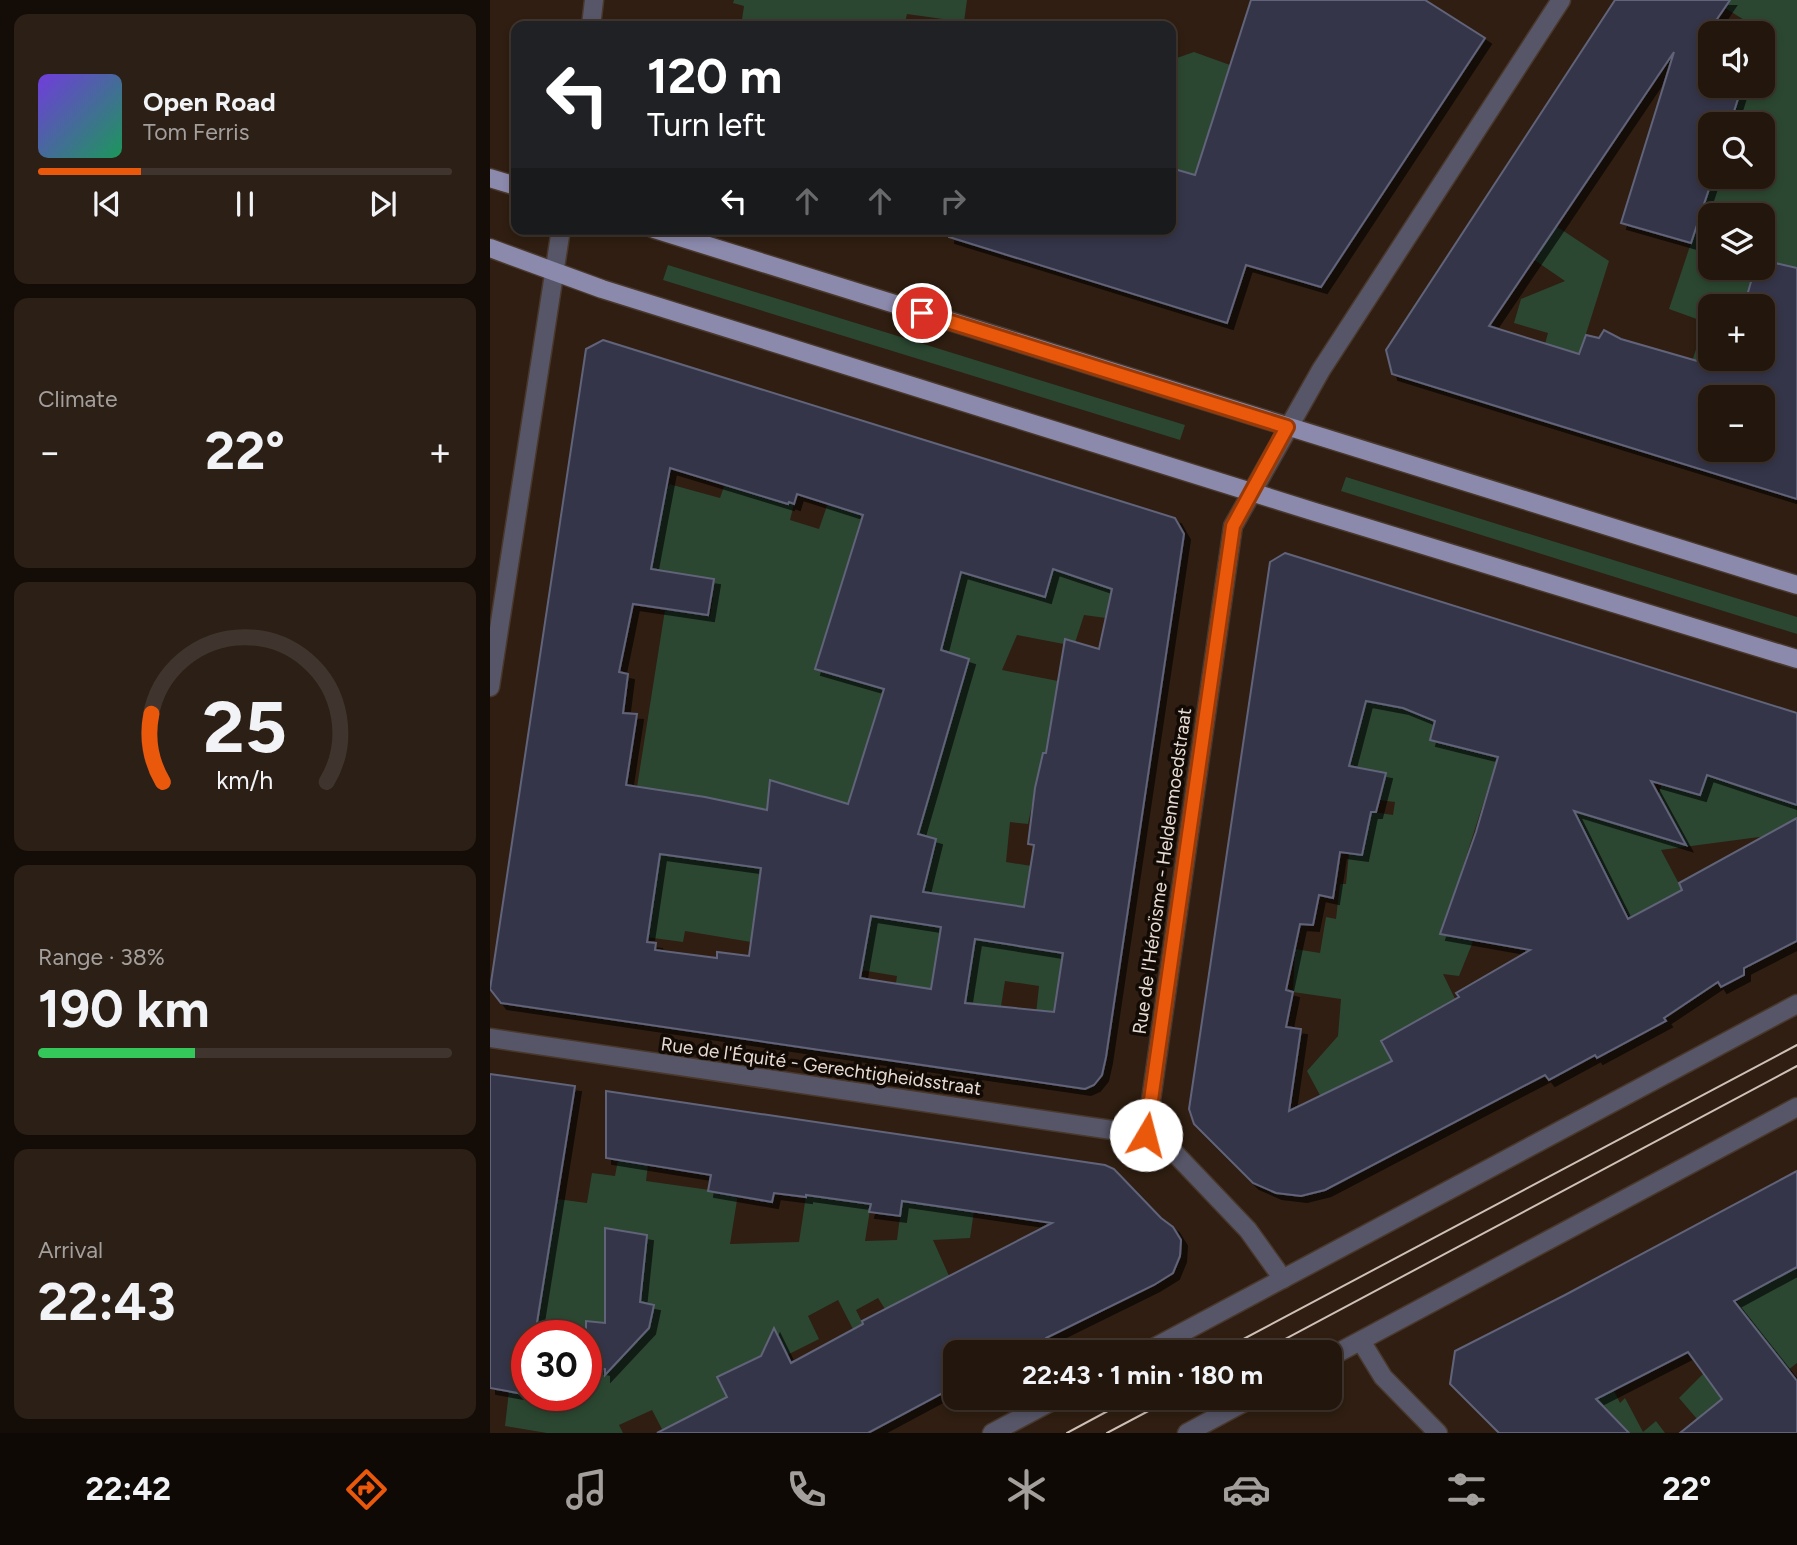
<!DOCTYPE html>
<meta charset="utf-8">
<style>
:root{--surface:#23160d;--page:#2b1f16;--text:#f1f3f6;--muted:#a39f9d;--line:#40352e;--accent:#ea580c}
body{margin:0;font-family:Figtree,sans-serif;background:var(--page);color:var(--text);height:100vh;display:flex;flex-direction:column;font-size:26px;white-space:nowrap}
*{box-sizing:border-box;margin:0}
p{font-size:23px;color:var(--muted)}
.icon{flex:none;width:38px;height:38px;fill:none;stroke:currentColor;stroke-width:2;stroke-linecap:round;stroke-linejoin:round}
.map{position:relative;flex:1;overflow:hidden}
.drawer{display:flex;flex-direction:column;gap:14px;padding:14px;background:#130c07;width:490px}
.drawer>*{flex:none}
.guide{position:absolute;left:21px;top:21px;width:665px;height:214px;border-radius:14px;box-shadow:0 4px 10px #0003,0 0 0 2px var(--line);background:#202124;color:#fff;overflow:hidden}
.controls{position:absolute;left:1208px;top:21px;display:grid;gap:14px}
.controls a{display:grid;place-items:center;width:77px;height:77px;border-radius:14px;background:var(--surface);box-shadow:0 4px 10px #0003,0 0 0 2px var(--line);font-size:35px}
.speed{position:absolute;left:21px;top:1320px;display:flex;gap:14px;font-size:35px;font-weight:700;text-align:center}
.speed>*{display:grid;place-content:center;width:91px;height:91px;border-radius:50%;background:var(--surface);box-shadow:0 4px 10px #0003,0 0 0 2px var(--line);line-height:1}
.speed .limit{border:10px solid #d22;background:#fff;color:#111}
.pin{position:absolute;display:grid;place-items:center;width:60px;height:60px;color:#fff;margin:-30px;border:4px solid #fff;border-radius:50%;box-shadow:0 2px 7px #0007}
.me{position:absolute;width:77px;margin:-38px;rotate:8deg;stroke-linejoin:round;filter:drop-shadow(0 0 5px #0008)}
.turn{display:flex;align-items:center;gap:24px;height:147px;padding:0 21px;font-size:32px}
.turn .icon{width:91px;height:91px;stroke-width:2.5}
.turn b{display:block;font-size:49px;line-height:60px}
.lanes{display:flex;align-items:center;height:66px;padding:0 21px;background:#0003;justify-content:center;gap:35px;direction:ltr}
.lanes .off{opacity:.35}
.big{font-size:52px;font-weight:700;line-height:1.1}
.drawer .card{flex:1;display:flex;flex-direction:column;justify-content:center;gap:10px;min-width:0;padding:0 24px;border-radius:14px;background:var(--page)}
.drawer .dial{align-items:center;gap:0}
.dial svg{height:182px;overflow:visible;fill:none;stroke:var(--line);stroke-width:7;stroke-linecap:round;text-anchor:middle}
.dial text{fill:var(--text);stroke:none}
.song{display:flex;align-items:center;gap:21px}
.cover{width:84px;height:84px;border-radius:10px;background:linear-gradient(135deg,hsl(260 70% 55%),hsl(150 70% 35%))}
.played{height:7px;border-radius:4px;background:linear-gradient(90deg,var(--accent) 25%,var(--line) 25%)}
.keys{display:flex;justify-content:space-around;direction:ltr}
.heat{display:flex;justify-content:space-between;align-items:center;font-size:38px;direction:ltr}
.charge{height:10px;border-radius:5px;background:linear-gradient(90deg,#34c759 38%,var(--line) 0)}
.trip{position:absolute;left:453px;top:1340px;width:399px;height:70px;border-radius:14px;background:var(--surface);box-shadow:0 4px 10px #0003,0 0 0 2px var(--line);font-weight:700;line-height:70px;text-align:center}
.dock{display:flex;height:112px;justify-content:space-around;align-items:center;background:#0e0905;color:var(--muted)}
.dock .icon{width:49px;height:49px}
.dock .on{color:var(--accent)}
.dock b{font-size:32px;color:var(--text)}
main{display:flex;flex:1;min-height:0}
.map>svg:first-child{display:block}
</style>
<main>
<section class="drawer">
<div class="card">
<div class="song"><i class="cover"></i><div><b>Open Road</b><p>Tom Ferris</p></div></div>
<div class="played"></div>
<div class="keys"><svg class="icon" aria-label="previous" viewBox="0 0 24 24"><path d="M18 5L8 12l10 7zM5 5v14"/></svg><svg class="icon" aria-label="pause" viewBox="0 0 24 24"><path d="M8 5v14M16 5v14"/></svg><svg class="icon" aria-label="next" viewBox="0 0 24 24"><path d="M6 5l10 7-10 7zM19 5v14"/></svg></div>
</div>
<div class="card"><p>Climate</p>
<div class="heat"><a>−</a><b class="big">22°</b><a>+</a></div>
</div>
<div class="card dial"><svg viewBox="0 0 100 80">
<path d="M14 69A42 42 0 1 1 86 69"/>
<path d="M14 69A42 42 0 0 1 9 39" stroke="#ea580c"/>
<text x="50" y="56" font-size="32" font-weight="700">25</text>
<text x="50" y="72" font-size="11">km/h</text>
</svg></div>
<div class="card"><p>Range · 38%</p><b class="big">190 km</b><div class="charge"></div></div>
<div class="card"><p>Arrival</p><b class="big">22:43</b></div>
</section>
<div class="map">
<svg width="1307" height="1433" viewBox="0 0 1307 1433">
<defs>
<filter id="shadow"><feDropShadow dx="6" dy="6" stdDeviation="0" flood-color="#0009"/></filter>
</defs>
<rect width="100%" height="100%" fill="#2f1e11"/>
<g fill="#2b4731" fill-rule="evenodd">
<path d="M244 0H477L474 22 417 14 414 26H251L254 6 243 3Z"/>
<path d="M1240 0H1307V331L1288 264 1272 260V215H1220V268H1265L1254 306H1220V359H1238L1228 393 1195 383 1215 322 1179 309 1223 177H1272V124H1240L1252 86H1272V56L1276 57 1280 36 1235 8Z"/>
<path d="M704 52 740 65 705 175 681 168V68L684 59Z"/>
<path d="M1066 226 1119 261 1089 356 1055 344 1058 333 1024 323 1031 299 1075 281 1043 259Z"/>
<path d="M178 265 695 425 690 440 173 280Z"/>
<path d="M856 477 1307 617V634L851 491Z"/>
<path d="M237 478 284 499 304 504 300 520 329 529 341 494 376 505 394 689 354 820 309 807 311 790 298 785 293 813 251 805 241 864 271 868 261 942 195 931 193 942 156 937 170 854 215 797 147 787 175 610 220 616 223 598 149 584 179 484 230 498Z"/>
<path d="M546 557C577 574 593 583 629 583L616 618 594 615 584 646 527 635 512 670 568 681 562 716 575 718 570 755 553 753 538 824 520 822 516 862 554 868 573 953 568 983 570 1026 545 1023 549 986 515 981 511 1006 475 1003 485 939 498 941 504 903 413 889 479 660 448 649 462 608 463 602 461 596 469 571Z"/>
<path d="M955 679 940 740 971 745 1008 757 962 901 997 907 969 976 953 974 967 1003 930 1019 891 1040 902 1062 853 1085 832 1099 817 1071 848 1036 851 999 803 992 805 949 830 953 836 917 846 919 850 884H856L859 853 872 855 874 847 836 805 903 815 905 802 889 800 896 773 859 766 877 701Z"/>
<path d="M1176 770 1203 779 1199 792 1210 795 1217 775 1307 801V832L1171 850 1212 927 1140 918 1114 873 1028 854 1089 790 1162 816Z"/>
<path d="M384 900 451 927 441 989 406 983 407 976 371 970Z"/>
<path d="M128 1160 158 1165 156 1181 248 1194 240 1244 309 1242 317 1189 348 1195 351 1180 358 1181 355 1200 381 1204 375 1241 407 1240 412 1201 484 1211 480 1238 443 1240 464 1287 432 1304 426 1293 395 1309 388 1298 366 1310 373 1324 363 1329 348 1300 318 1316 329 1339 297 1355 290 1340 275 1348 271 1355 227 1377 237 1397 173 1431 162 1410 129 1425 133 1433H57L15 1426 19 1391 28 1392 34 1357 31 1356 36 1325 27 1323 28 1311 22 1310 25 1289H31L34 1270 55 1273 67 1199 97 1203 102 1173 125 1176ZM37 1335H96V1395H37Z"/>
<path d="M1307 1264V1363L1298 1370 1283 1351 1228 1393 1232 1399 1207 1419 1189 1398 1260 1327 1245 1297 1267 1288Z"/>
<path d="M1114 1371 1130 1403 1135 1398 1153 1432 1166 1421 1175 1433H1139L1091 1391Z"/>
</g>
<g fill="#35364a" stroke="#616379" stroke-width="2" fill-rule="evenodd" filter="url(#shadow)">
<path d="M761 0H935L995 38 831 287 756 265 737 323 459 237 460 229H681V168L705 175Z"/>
<path d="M1125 0H1240L1223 25 1233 29 1231 33H1220V66L1213 86H1252L1240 124H1220V177H1223L1201 243 1131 223 1184 52 999 326 1089 354 1096 335 1109 338 1114 330 1131 339 1235 369 1238 359H1272V306H1254L1265 268H1272V260L1307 268V499L902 374 896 350ZM1220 397H1272V450H1220Z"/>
<path d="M113 340 685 518 694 534 616 1057 612 1075 604 1085 595 1089 11 1003 0 989 96 349ZM180 468 298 504 299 502 304 504 307 494 373 515 325 669 394 689 358 804 280 780 277 810 215 797 136 785 147 714 133 713 138 674 129 672 143 604 218 615 224 579 161 569ZM563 569 622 589 609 649 575 639 556 753H553L545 788 538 844 544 845 534 907 433 892 446 839 428 834 479 659 451 650 471 572 555 597ZM170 854 271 868 259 956 227 952V958L165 950 166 943 157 942ZM381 916 451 927 441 989 370 978ZM485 939 573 953 564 1012 475 1003Z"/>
<path d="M795 553 1307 713V805L1217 775 1210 795 1161 781 1196 845 1084 811 1138 919 1192 890 1189 883 1307 818V941L1254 968V975L1231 987 1228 982 1174 1018 1176 1021 1107 1058 1105 1055 1059 1080 1055 1075 835 1190 811 1196 786 1193 763 1183 704 1124 699 1109 780 562ZM876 701 913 708 945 721 940 740 1008 757 986 832 950 934 1040 950 966 993 969 997 891 1041 902 1061 799 1111 811 1029 796 1027 803 992 796 990 810 924 823 925 829 895 843 898 850 852 872 855 881 812H886L896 773 859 766Z"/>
<path d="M0 1074 85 1086 45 1335H37L28 1393 0 1388Z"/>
<path d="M116 1091 615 1165 624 1169 671 1218 683 1227 691 1240 690 1256 683 1273 664 1285 556 1338 554 1345 540 1353H466V1386L378 1433H167L237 1397 227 1377 271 1356 284 1328 301 1363 373 1324 372 1321 562 1223 412 1201 410 1216 379 1212 381 1204 316 1195V1197L284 1193 282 1202 218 1191 221 1175 116 1158Z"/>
<path d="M1307 1171V1267L1244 1301 1307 1381V1433H1190L1232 1399 1198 1352 1106 1399 1139 1433H1009L960 1384 965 1351 1075 1295Z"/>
<path d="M115 1228 157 1235 150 1302 164 1305 159 1328 115 1375V1369L96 1366V1321L115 1323Z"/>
</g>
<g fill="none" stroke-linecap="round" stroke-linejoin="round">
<defs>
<g id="minor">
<path d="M101 26 104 0"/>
<path d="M0 687 71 229"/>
<path d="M0 1038 656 1135"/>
<path d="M793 1279 758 1230 678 1146 656 1135 743 526 831 370 1071 0"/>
<path d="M871 1341 893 1377 948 1433"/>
<path d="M654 1353 1307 1004"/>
<path d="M840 1357 1307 1107"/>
<path d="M502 1433 568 1398"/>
<path d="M697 1433 762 1398"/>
</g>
<g id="major">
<path d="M0 178 26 186"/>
<path d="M164 229 1307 585"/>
<path d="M0 248 112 289 825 512 1307 659"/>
</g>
</defs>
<use href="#minor" stroke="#49382c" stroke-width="21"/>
<use href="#major" stroke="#49382c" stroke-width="21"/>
<use href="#minor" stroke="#575668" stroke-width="18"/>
<use href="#major" stroke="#8b8aad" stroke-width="18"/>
<g stroke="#cec1b8" stroke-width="2">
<path d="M727 1353 1307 1045"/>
<path d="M769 1353 1307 1066"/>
<path d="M577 1433 642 1398"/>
<path d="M617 1433 683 1398"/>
</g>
</g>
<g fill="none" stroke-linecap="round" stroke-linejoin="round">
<defs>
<path id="route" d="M432 313 797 427 743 526 656 1135"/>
</defs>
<use href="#route" stroke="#983908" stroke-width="18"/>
<use href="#route" stroke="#ea580c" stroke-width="12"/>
</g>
<g text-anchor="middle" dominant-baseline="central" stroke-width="7" stroke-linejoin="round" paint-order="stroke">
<g font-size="19" fill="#e7dbd3" stroke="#110a05">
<text transform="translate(672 871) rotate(-82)">Rue de l'Héroïsme - Heldenmoedstraat</text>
<text transform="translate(331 1066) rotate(8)">Rue de l'Équité - Gerechtigheidsstraat</text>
</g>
</g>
</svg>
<div class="controls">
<a><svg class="icon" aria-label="sound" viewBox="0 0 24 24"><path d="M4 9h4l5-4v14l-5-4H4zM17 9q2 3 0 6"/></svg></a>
<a><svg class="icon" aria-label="search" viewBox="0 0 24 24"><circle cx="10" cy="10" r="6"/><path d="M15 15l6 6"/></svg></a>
<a><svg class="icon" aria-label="layers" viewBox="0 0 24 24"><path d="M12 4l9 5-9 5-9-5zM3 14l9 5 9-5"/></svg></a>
<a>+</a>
<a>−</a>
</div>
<div class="speed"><div class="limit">30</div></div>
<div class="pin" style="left:432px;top:313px;background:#d93025"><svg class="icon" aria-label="arrive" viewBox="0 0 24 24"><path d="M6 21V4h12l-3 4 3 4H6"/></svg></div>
<svg class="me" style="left:656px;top:1135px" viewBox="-20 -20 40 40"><circle r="19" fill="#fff"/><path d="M0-13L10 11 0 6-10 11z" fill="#ea580c"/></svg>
<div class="trip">22:43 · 1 min · 180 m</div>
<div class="guide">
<div class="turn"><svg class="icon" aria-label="left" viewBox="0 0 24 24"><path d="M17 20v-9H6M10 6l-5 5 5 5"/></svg><div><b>120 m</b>Turn left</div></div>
<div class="lanes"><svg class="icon" aria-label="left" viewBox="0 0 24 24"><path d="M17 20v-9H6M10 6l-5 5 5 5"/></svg><svg class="icon off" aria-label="ahead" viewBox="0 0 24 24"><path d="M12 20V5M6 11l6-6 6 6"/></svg><svg class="icon off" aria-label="ahead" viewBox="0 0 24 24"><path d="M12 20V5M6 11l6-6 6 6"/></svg><svg class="icon off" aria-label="right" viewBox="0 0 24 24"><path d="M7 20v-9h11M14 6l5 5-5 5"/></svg></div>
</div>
</div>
</main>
<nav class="dock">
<b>22:42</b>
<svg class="icon on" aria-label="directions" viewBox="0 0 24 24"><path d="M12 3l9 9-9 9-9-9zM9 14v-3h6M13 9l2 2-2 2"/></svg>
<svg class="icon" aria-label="music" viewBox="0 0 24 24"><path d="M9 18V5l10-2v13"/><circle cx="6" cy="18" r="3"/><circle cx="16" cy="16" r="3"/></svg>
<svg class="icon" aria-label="phone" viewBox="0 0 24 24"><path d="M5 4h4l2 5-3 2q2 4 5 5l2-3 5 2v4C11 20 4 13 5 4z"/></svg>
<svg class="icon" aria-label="climate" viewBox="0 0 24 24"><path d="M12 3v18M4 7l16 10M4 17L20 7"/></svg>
<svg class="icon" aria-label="car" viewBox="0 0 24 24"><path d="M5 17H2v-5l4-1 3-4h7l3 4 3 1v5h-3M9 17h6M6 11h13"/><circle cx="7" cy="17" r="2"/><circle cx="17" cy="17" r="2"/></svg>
<svg class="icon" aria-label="filters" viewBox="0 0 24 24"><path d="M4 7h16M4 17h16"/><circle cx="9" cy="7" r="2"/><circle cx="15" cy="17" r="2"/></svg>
<b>22°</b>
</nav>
